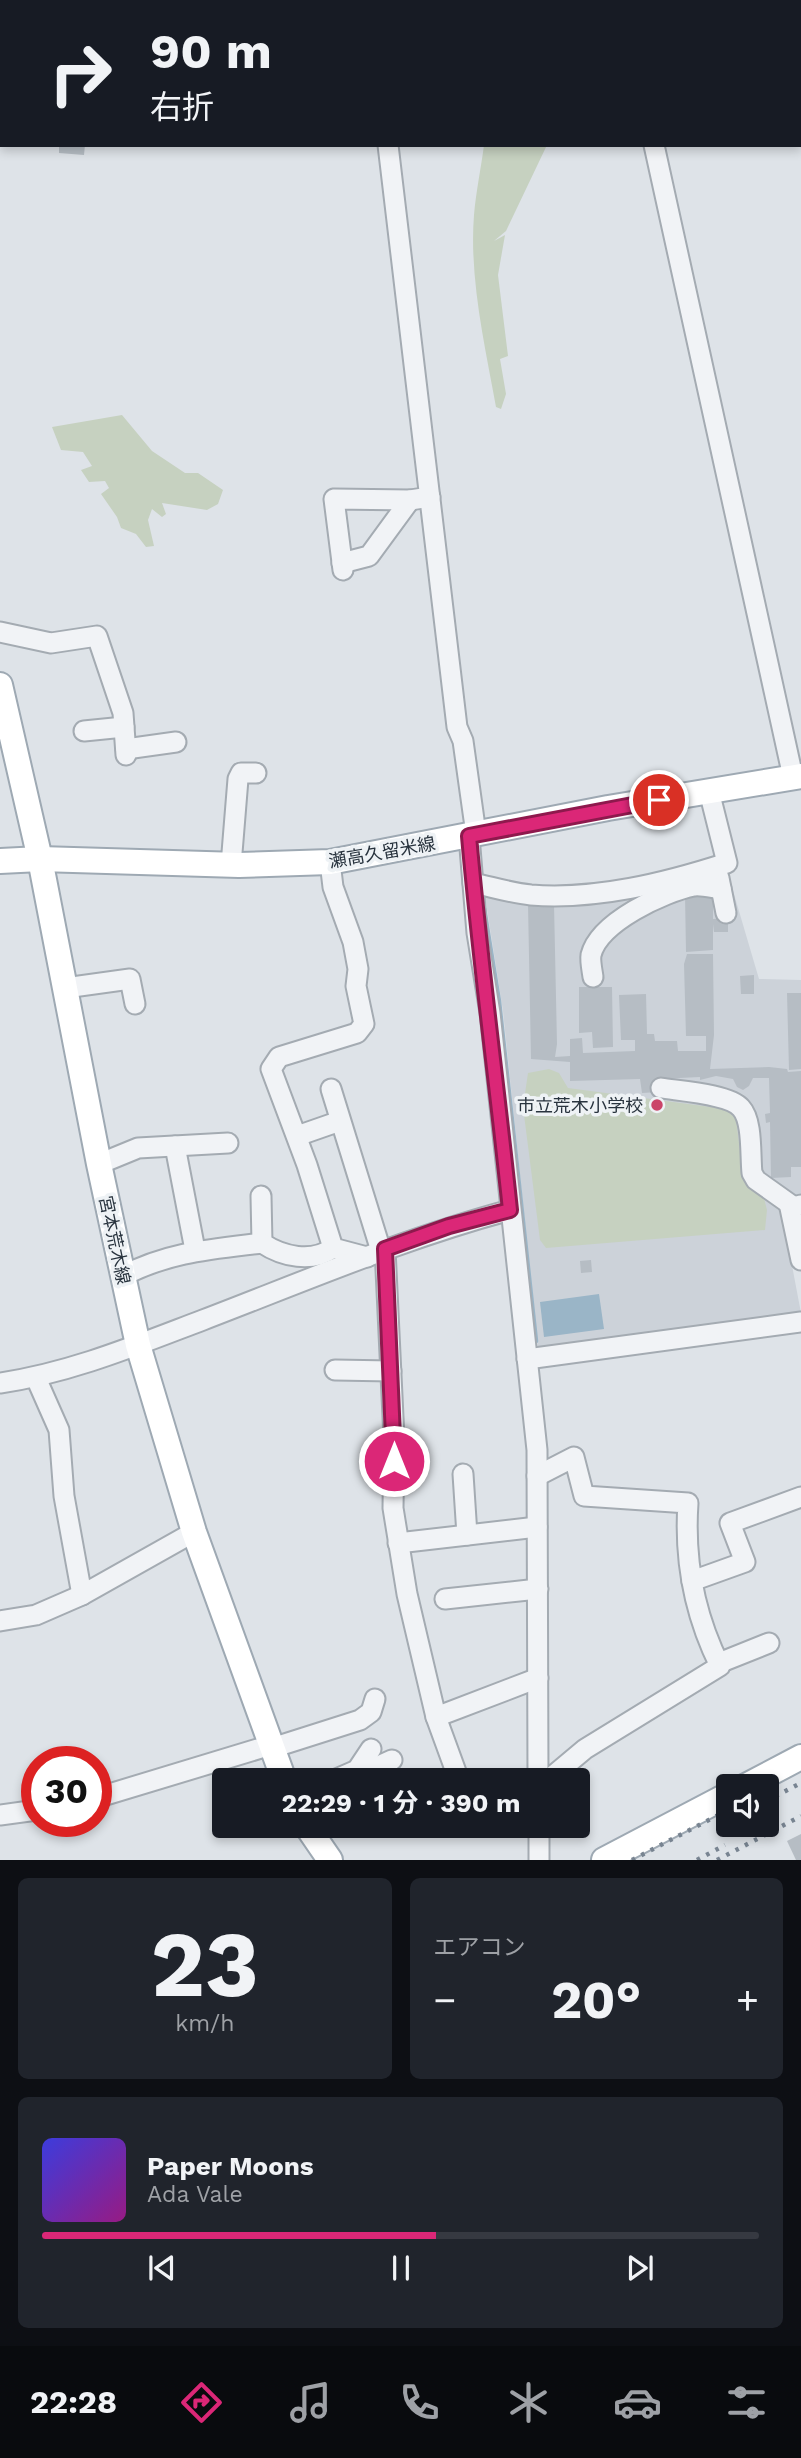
<!DOCTYPE html>
<html lang="ja">
<meta charset="utf-8">
<style>
:root{--surface:#171b24;--page:#20242c;--text:#f1f3f6;--muted:#9ea1a6;--line:#363941;--accent:#db2777}
body{margin:0;font-family:"Work Sans","Noto Sans JP",sans-serif;background:var(--page);color:var(--text);height:100vh;display:flex;flex-direction:column;font-size:26px;white-space:nowrap}
*{box-sizing:border-box;margin:0}
p{font-size:23px;color:var(--muted)}
.icon{flex:none;width:38px;height:38px;fill:none;stroke:currentColor;stroke-width:2;stroke-linecap:round;stroke-linejoin:round}
.map{position:relative;height:1860px;overflow:hidden}
.details{display:flex;flex-direction:column;gap:18px;padding:18px;background:#0d0f14;flex:1}
.details>*{flex:none}
.top-card{position:absolute;left:0px;top:0px;width:802px;height:147px;box-shadow:0 4px 10px #0003;background:#171b24;color:var(--text);overflow:hidden}
.controls{position:absolute;left:716px;top:1774px;display:grid;gap:14px}
.controls a{display:grid;place-items:center;width:63px;height:63px;border-radius:7px;background:var(--surface);box-shadow:0 4px 10px #0003;font-size:35px}
.speed{position:absolute;left:21px;top:1746px;display:flex;gap:14px;font-size:35px;font-weight:700;text-align:center}
.speed>*{display:grid;place-content:center;width:91px;height:91px;border-radius:50%;background:var(--surface);box-shadow:0 4px 10px #0003;line-height:1}
.speed .limit{border:10px solid #d22;background:#fff;color:#111}
.pin{position:absolute;display:grid;place-items:center;width:60px;height:60px;color:#fff;margin:-30px;border:4px solid #fff;border-radius:50%;box-shadow:0 2px 7px #0007}
.me{position:absolute;width:77px;margin:-38px;rotate:0deg;stroke-linejoin:round;filter:drop-shadow(0 0 5px #0008)}
.turn{display:flex;align-items:center;gap:24px;height:147px;padding:0 35px;font-size:32px}
.turn .icon{width:91px;height:91px;stroke-width:2.5}
.turn b{display:block;font-size:49px;line-height:60px}
.big{font-size:52px;font-weight:700;line-height:1.1}
.details .widget{flex:1;display:flex;flex-direction:column;justify-content:center;gap:10px;min-width:0;padding:0 24px;border-radius:10px;background:var(--page)}
.details .dial{align-items:center;gap:0}
.dial b{font-size:91px;line-height:1}
.song{display:flex;align-items:center;gap:21px}
.cover{width:84px;height:84px;border-radius:10px;background:linear-gradient(135deg,hsl(240 70% 55%),hsl(310 70% 35%))}
.played{height:7px;border-radius:4px;background:linear-gradient(90deg,var(--accent) 55%,var(--line) 55%)}
.keys{display:flex;justify-content:space-around;direction:ltr}
.heat{display:flex;justify-content:space-between;align-items:center;font-size:38px;direction:ltr}
.details .tiles{flex:1;display:grid;gap:18px;grid-template-columns:1fr 1fr}
.widget:last-child{grid-column:span 2}
.trip{position:absolute;left:212px;top:1768px;width:378px;height:70px;border-radius:7px;background:var(--surface);box-shadow:0 4px 10px #0003;font-weight:700;line-height:70px;text-align:center}
.tabs{display:flex;height:112px;justify-content:space-around;align-items:center;background:#090b0e;color:var(--muted)}
.tabs .icon{width:49px;height:49px}
.tabs .current{color:var(--accent)}
.tabs b{font-size:32px;color:var(--text)}
.map>svg:first-child{display:block}
</style>
<div class="map">
<svg width="801" height="1860" viewBox="0 0 801 1860">
<rect width="100%" height="100%" fill="#dee3e8"/>
<path fill="#ccd2d9" d="M726 867 759 979 801 980V1199L780 1202 801 1313 538 1348 503 1011 484 890 522 898Z"/>
<g fill="#c6d1c0">
<path d="M484 145H547L506 231 494 241 505 235 498 275 508 356 500 359 506 394 501 409 496 407C485 346 469 278 474 215 476 192 481 168 484 145Z"/>
<path d="M122 415 152 451 185 473H198L223 490 218 504 207 510 162 503 166 514 162 517 152 509 148 520 154 546 146 547 136 534 121 528 117 517 101 494 109 488 105 481 89 482 81 470 92 466 83 452 61 450 52 427Z"/>
<path d="M549 1069 559 1073 568 1088 726 1109 736 1119 743 1175 764 1198 767 1210 765 1230 546 1248 540 1240 523 1107 528 1073Z"/>
</g>
<path fill="#9ab5c7" d="M599 1294 604 1329 544 1337 540 1302Z"/>
<g fill="none" stroke-linecap="round" stroke-linejoin="round">
<g stroke="#9ab5c7" stroke-width="4.5">
<path d="M720 2 723 0"/>
<path d="M484 908 499 1001 536 1341"/>
</g>
</g>
<g fill="#b6bdc4">
<path d="M59 145H85L84 155 59 153Z"/>
<path d="M685 894H713V919L728 918V932H714L713 924V950L686 952Z"/>
<path d="M528 904H554L557 1044 555 1057 570 1056V1039L582 1038 583 1053 635 1051V1040H621L619 995 646 994 647 1034H654L655 1041H677L678 1051H706V1036H686L684 964 687 954H713L714 1035 710 1069 769 1067 787 1069 788 1072 801 1071V1167H791V1177L771 1178 770 1122 766 1123 765 1114 770 1113 769 1078H753L749 1086 743 1090 737 1087 733 1079 716 1076 700 1080V1077L658 1079 659 1092 642 1093 640 1079 570 1081V1062L531 1059Z"/>
<path d="M754 975V994H741L740 976Z"/>
<path d="M579 987H612L613 1047 593 1048 592 1032 579 1033Z"/>
<path d="M787 993H801V1069L789 1070Z"/>
<path d="M591 1260 592 1272 581 1273 580 1261Z"/>
<path d="M801 1834V1860H796L787 1841Z"/>
</g>
<g fill="none" stroke-linecap="round" stroke-linejoin="round">
<defs>
<g id="minor">
<path d="M371 0V2"/>
<path d="M703 2 705 0"/>
<path d="M0 108H2"/>
<path d="M388 145 457 727 463 741 476 834"/>
<path d="M654 145 793 777"/>
<path d="M342 563 369 556 410 500"/>
<path d="M343 570 334 499 410 500 430 497"/>
<path d="M0 632 51 643 97 636 123 713 126 755"/>
<path d="M84 731 124 727"/>
<path d="M126 749 176 742"/>
<path d="M469 836 477 933 490 1013 537 1450 538 1780"/>
<path d="M330 862 333 887 353 942 358 969 356 986 364 1024 357 1033 279 1057 271 1069 307 1165 333 1248 367 1257"/>
<path d="M231 865 238 779 241 773H256"/>
<path d="M719 878 726 913"/>
<path d="M473 883C492 887 511 893 531 895 596 900 665 883 727 863L709 791"/>
<path d="M593 977C592 970 590 961 591 955 599 922 664 892 694 886 702 885 713 888 721 889"/>
<path d="M65 988 130 979 135 1004"/>
<path d="M661 1088C679 1091 729 1094 741 1108 753 1121 750 1155 752 1173L756 1180 794 1207"/>
<path d="M331 1089 381 1251"/>
<path d="M297 1136 340 1121"/>
<path d="M175 1146 195 1250"/>
<path d="M99 1164 138 1148 228 1143"/>
<path d="M261 1196 262 1243C283 1257 312 1263 333 1248"/>
<path d="M801 1205 790 1208 801 1260"/>
<path d="M385 1249 394 1438 393 1508 407 1594 436 1717 459 1780"/>
<path d="M123 1276C168 1252 213 1249 262 1243"/>
<path d="M527 1359 801 1322"/>
<path d="M335 1370 391 1371"/>
<path d="M36 1378 59 1430 64 1496 82 1595"/>
<path d="M0 1383C70 1373 137 1345 203 1320 305 1281 405 1238 510 1210"/>
<path d="M463 1474 467 1535"/>
<path d="M537 1476 574 1457 584 1496 688 1503C684 1561 694 1614 720 1666L585 1749 548 1780"/>
<path d="M398 1543 537 1527"/>
<path d="M692 1581 745 1562 730 1523 801 1497"/>
<path d="M445 1599 538 1589"/>
<path d="M0 1621 36 1615 82 1595 194 1532"/>
<path d="M719 1663 769 1643"/>
<path d="M436 1717 538 1678"/>
<path d="M272 1748 360 1720 371 1712 375 1699"/>
<path d="M357 1770 368 1771 392 1760"/>
<path d="M334 1780 357 1770 371 1749"/>
<path d="M96 1798 271 1745"/>
<path d="M0 1815 37 1810"/>
<path d="M539 1825V1860"/>
</g>
<g id="major">
<path d="M0 685 40 859 99 1164 138 1345 194 1532 284 1780"/>
<path d="M0 861 40 859 239 865 330 862 608 808 801 776"/>
<path d="M744 1787 801 1757"/>
<path d="M306 1825 330 1860"/>
<path d="M604 1860 728 1795"/>
</g>
</defs>
<use href="#minor" stroke="#a4abb2" stroke-width="23"/>
<use href="#major" stroke="#9ea9b3" stroke-width="28"/>
<use href="#minor" stroke="#f1f3f6" stroke-width="19"/>
<use href="#major" stroke="#fff" stroke-width="24"/>
<g stroke="#788491" stroke-width="4.5" stroke-dasharray="3.5 7" stroke-linecap="butt">
<path d="M766 1801 801 1783"/>
<path d="M632 1860 728 1810"/>
<path d="M697 1860 725 1845"/>
<path d="M717 1860 801 1816"/>
</g>
</g>
<g fill="none" stroke-linecap="round" stroke-linejoin="round">
<defs>
<path id="route" d="M394 1461 385 1249 449 1226 510 1210C497 1085 480 961 469 836L659 800"/>
</defs>
<use href="#route" stroke="#8e194d" stroke-width="18"/>
<use href="#route" stroke="#db2777" stroke-width="12"/>
</g>
<circle fill="#cb4569" stroke="#eef2f5" stroke-width="2.5" cx="657" cy="1105" r="7"/>
<g text-anchor="middle" dominant-baseline="central" stroke-width="7" stroke-linejoin="round" paint-order="stroke">
<g font-size="18" fill="#28333e" stroke="#eef2f5">
<text transform="translate(382 852) rotate(-10)">瀬高久留米線</text>
<text transform="translate(115 1240) rotate(78)">宮本荒木線</text>
</g>
<g font-size="18" fill="#28333e" stroke="#eef2f5" text-anchor="end">
<text x="643" y="1105">市立荒木小学校</text>
</g>
</g>
</svg>
<div class="controls">
<a><svg class="icon" aria-label="sound" viewBox="0 0 24 24"><path d="M4 9h4l5-4v14l-5-4H4zM17 9q2 3 0 6"/></svg></a>
</div>
<div class="speed"><div class="limit">30</div></div>
<div class="pin" style="left:659px;top:800px;background:#d93025"><svg class="icon" aria-label="arrive" viewBox="0 0 24 24"><path d="M6 21V4h12l-3 4 3 4H6"/></svg></div>
<svg class="me" style="left:394px;top:1461px" viewBox="-20 -20 40 40"><circle r="17" fill="#db2777" stroke="#fff" stroke-width="3"/><path d="M0-11L8 9 0 5-8 9z" fill="#fff"/></svg>
<div class="trip">22:29 · 1 分 · 390 m</div>
<div class="top-card">
<div class="turn"><svg class="icon" aria-label="right" viewBox="0 0 24 24"><path d="M7 20v-9h11M14 6l5 5-5 5"/></svg><div><b>90 m</b>右折</div></div>
</div>
</div>
<section class="details">
<div class="tiles">
<div class="widget dial"><b>23</b><p>km/h</p></div>
<div class="widget"><p>エアコン</p>
<div class="heat"><a>−</a><b class="big">20°</b><a>+</a></div>
</div>
<div class="widget">
<div class="song"><i class="cover"></i><div><b>Paper Moons</b><p>Ada Vale</p></div></div>
<div class="played"></div>
<div class="keys"><svg class="icon" aria-label="previous" viewBox="0 0 24 24"><path d="M18 5L8 12l10 7zM5 5v14"/></svg><svg class="icon" aria-label="pause" viewBox="0 0 24 24"><path d="M8 5v14M16 5v14"/></svg><svg class="icon" aria-label="next" viewBox="0 0 24 24"><path d="M6 5l10 7-10 7zM19 5v14"/></svg></div>
</div>
</div>
</section>
<nav class="tabs">
<b>22:28</b>
<svg class="icon current" aria-label="directions" viewBox="0 0 24 24"><path d="M12 3l9 9-9 9-9-9zM9 14v-3h6M13 9l2 2-2 2"/></svg>
<svg class="icon" aria-label="music" viewBox="0 0 24 24"><path d="M9 18V5l10-2v13"/><circle cx="6" cy="18" r="3"/><circle cx="16" cy="16" r="3"/></svg>
<svg class="icon" aria-label="phone" viewBox="0 0 24 24"><path d="M5 4h4l2 5-3 2q2 4 5 5l2-3 5 2v4C11 20 4 13 5 4z"/></svg>
<svg class="icon" aria-label="climate" viewBox="0 0 24 24"><path d="M12 3v18M4 7l16 10M4 17L20 7"/></svg>
<svg class="icon" aria-label="car" viewBox="0 0 24 24"><path d="M5 17H2v-5l4-1 3-4h7l3 4 3 1v5h-3M9 17h6M6 11h13"/><circle cx="7" cy="17" r="2"/><circle cx="17" cy="17" r="2"/></svg>
<svg class="icon" aria-label="filters" viewBox="0 0 24 24"><path d="M4 7h16M4 17h16"/><circle cx="9" cy="7" r="2"/><circle cx="15" cy="17" r="2"/></svg>
</nav>
